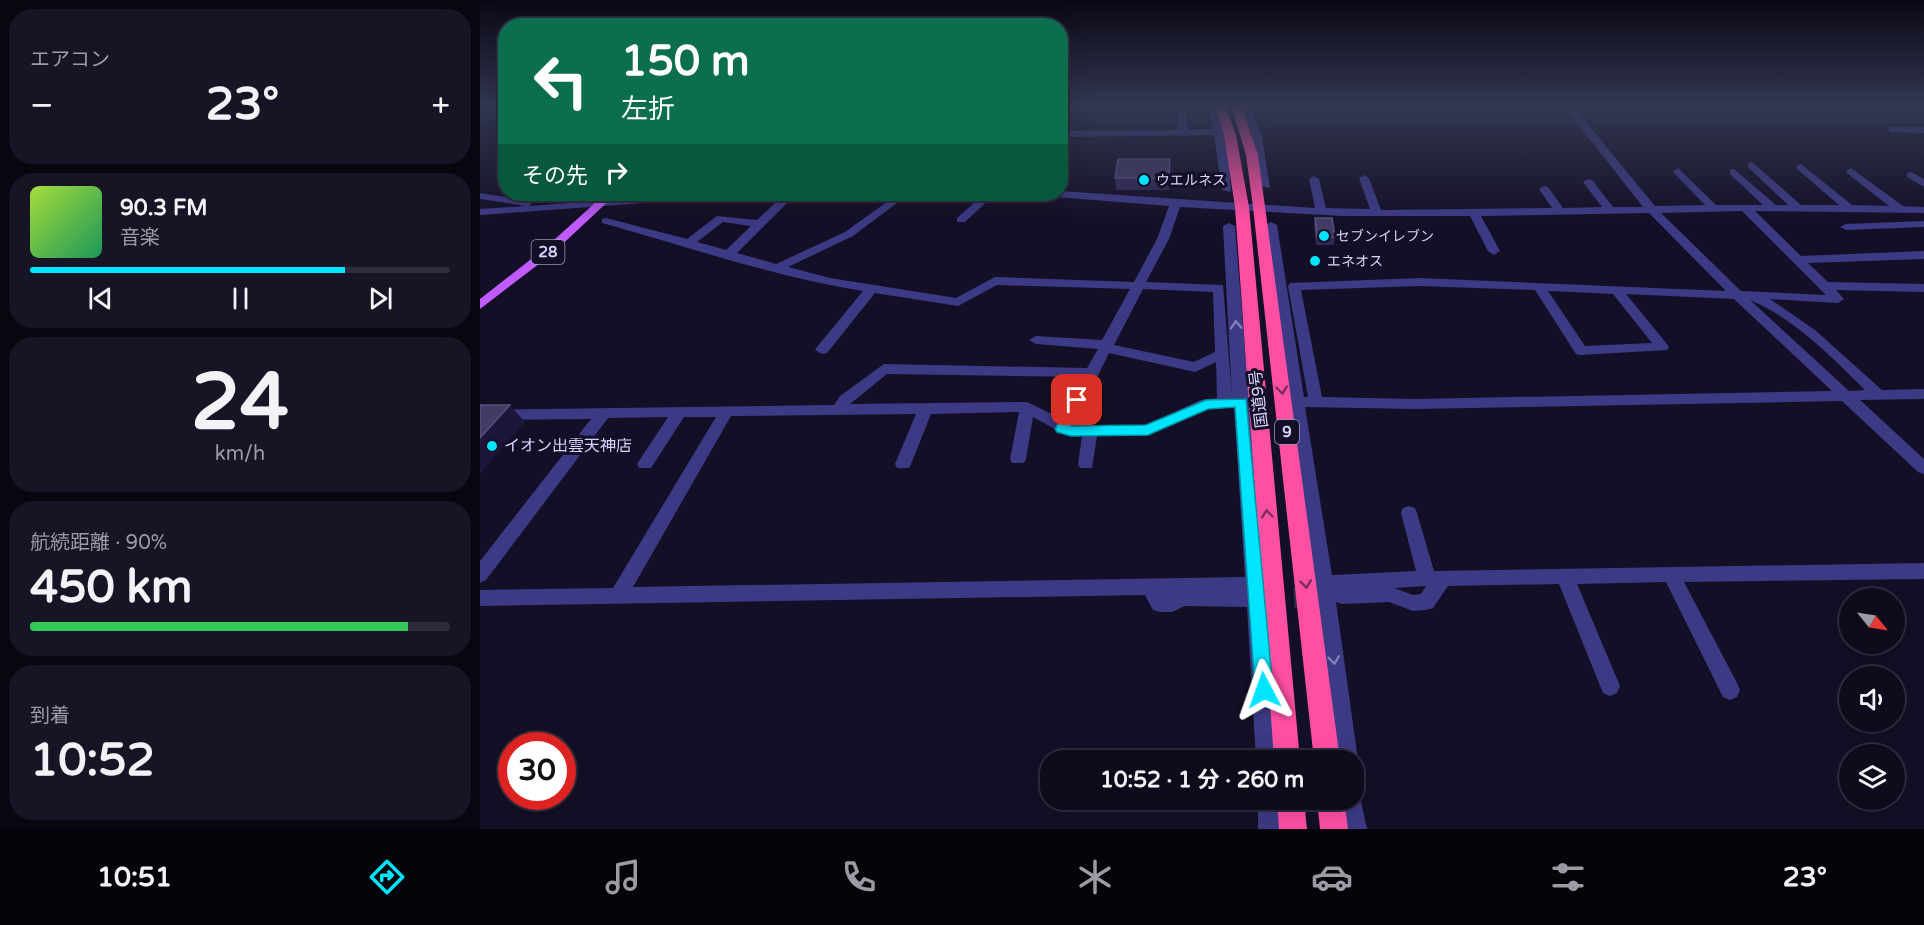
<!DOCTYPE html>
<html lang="ja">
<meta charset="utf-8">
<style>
:root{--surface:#0e0b1c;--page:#171425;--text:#f1f3f6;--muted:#9b9ba3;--line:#2e2b3b;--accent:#00e5ff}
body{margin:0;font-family:"Varela Round","Noto Sans JP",sans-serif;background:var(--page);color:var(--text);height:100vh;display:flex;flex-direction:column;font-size:22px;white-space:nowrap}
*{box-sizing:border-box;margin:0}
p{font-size:20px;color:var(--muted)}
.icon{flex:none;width:33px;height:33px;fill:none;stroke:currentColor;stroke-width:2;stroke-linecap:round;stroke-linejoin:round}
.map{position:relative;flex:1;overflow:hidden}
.details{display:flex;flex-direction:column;gap:9px;padding:9px;background:#08060f;width:480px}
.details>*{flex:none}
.hud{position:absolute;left:18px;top:18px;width:570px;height:183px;border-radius:24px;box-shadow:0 6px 24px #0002,0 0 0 2px var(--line);background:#0b6e4f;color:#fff;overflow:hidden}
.needle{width:39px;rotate:120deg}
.buttons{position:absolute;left:1359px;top:588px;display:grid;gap:12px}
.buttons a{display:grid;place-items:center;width:66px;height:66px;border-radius:50%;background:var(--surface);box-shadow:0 6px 24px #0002,0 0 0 2px var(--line);font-size:30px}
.speed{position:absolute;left:18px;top:732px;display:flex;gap:12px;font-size:30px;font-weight:700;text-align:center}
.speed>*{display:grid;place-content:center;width:78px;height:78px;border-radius:50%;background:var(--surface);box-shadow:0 6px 24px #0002,0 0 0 2px var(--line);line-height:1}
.speed .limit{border:9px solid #d22;background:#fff;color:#111}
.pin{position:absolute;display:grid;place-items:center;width:51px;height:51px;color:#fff;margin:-26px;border-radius:12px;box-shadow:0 3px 9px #0006}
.me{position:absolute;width:66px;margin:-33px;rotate:356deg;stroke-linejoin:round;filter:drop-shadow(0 0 4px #0008)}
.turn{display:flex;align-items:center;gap:21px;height:126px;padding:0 24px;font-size:27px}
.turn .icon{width:78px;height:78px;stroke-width:2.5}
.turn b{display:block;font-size:42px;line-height:51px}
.then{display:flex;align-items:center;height:57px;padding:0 24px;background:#0003;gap:12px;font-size:22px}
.big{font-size:45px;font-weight:700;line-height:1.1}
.details .widget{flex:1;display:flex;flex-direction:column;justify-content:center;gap:9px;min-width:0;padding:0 21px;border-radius:24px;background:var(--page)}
.details .dial{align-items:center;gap:0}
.dial b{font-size:78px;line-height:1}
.song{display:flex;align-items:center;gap:18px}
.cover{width:72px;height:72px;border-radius:9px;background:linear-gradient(135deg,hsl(80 70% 55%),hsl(150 70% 35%))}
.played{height:6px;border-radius:3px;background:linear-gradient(90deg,var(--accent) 75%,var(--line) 75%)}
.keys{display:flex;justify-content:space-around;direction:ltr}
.heat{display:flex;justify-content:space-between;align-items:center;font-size:33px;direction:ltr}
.charge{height:9px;border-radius:4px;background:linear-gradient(90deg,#34c759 90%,var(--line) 0)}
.trip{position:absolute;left:560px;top:750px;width:324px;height:60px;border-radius:24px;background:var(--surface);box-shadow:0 6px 24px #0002,0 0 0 2px var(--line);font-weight:700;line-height:60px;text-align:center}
.tab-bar{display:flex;height:96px;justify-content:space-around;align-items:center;background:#06040b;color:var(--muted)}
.tab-bar .icon{width:42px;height:42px}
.tab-bar .current{color:var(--accent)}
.tab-bar b{font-size:27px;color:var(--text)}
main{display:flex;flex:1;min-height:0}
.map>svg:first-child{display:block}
</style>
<main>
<section class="details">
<div class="widget"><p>エアコン</p>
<div class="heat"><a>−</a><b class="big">23°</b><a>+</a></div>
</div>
<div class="widget">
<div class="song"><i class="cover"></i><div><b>90.3 FM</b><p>音楽</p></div></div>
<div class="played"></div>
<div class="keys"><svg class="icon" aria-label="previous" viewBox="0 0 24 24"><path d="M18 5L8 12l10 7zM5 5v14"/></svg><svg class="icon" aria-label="pause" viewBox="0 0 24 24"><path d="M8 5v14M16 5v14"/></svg><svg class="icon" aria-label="next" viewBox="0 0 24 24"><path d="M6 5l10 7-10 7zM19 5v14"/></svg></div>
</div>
<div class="widget dial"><b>24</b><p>km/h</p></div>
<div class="widget"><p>航続距離 · 90%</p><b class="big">450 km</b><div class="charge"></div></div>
<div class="widget"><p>到着</p><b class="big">10:52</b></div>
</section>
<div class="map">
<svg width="1444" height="829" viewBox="0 0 1444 829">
<rect width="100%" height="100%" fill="#130f26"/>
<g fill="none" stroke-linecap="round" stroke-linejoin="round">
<path stroke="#312d47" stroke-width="20" stroke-dasharray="20 10" stroke-linecap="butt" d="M784 599 835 597"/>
<g fill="#3d3a85" fill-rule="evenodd">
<path d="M699 105H707V130L733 129 728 105H737L748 151 751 192 742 190 734 135 580 137V131L697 130Z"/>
<path d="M760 105H769L782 136 790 188 781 186 772 136Z"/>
<path d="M1083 105H1092L1175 206 1225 205 1194 173 1193 171 1198 168 1236 205H1283L1250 174V170L1254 169 1296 205H1308L1268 167V163L1272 162 1321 205H1359L1317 169V165L1321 164 1372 205 1409 206 1367 173 1366 171 1371 168 1423 206 1444 207V213L1275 211 1321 256 1444 251V259L1328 263 1348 282 1444 284V292L1356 290 1364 299 1358 303 1290 299 1335 330 1402 390 1444 389V399L1380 400 1444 459V474L1438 472 1362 401 935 409 825 407 852 575 936 571 921 513 923 508 929 506 935 508 937 513 954 571 1444 563V579L1204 582 1257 683 1260 690 1257 697 1250 700 1243 697 1186 582 1097 584 1140 686 1137 693 1130 696 1123 693 1079 584 968 586 953 608 946 610 933 611 909 602 862 604 856 602 878 760 873 768V760H856L835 583 785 225 791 222 797 225 824 397H828L808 286 810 283 940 278 1246 291 1169 213 1001 216 1020 251 1014 255 1008 251 990 216H862L700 207 689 239 666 282 743 285 752 397 743 226 749 223 755 226 798 760H776L767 607 705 606 692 612H680L673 610 665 595 0 606V590L133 588 236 417H204L171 468H159L157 464 188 417 128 418 6 580 0 583V561L111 419 0 420V410L354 405 360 396 404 364 607 368 618 349 556 344 549 340 556 336 622 340 650 289 517 285 478 306 395 293 347 353 342 354 335 350 337 347 383 291C294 277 209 247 122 223V219L126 218 207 239 237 216 277 220 305 194H316L257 253 296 264 365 232 418 194H429L373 236 308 267 350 278 476 298 515 277 654 282 677 239 689 206 576 197 571 194H580V191L835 208 829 179 834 176 839 179 846 208 890 209 879 178 884 175 889 178 901 210 1072 208 1059 189 1064 186 1068 187 1083 208 1122 207 1103 182 1108 179 1112 180 1133 207H1163ZM1262 211 1346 295 1261 291 1181 213ZM243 222 271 226 246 250 217 242ZM940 286 1055 290 1096 354 1101 355 1187 350 1189 347 1187 344 1146 294 1254 299 1352 391 935 399 842 397 821 290ZM663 289 733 292 735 352 714 362 634 345ZM1068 291 1133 294 1172 343 1105 346ZM1270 300C1315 319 1351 356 1385 390L1369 391ZM629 353 715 372 736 362 737 398 721 400 666 425 593 426ZM407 374 602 377 580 418 547 402 370 404ZM754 407 765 577 153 587 251 416 436 414 415 464 417 468H429L431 464 451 414 539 412 530 459 532 463H544L546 459 553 417 575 429 577 433 602 436 598 464 600 468H612L617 436 668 435 728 409ZM946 586 941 594 933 595 914 588Z"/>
<path d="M1412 127H1444V133L1409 132V128Z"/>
<path d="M1431 172 1444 179V187L1427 177V173Z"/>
<path d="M0 193 51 201 52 203 49 206 215 194H251L246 197 0 215V209L46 206 0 199Z"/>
<path d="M504 194H515L485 222H477V218Z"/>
<path d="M1444 221V227L1366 230 1360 227 1366 224Z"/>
<path d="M873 790 879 792 887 829H863L860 800H873Z"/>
<path d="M778 800H800L802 829H778Z"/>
</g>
<path fill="#c25bff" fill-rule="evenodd" d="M125 194H136L72 254 0 309V299L64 249Z"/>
<g fill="#ff4fa3" fill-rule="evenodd">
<path d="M735 105H745L756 135 769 207 820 760H794L755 207 744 135Z"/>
<path d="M751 105H761L778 155 860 760H834L773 207 766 155Z"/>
<path d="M797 800H824L827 829H799Z"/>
<path d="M837 800H864L868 829H840Z"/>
</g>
</g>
<g fill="#312854">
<path d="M691 170 689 190H636L635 178Z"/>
<path d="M835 218 855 237 854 245H836L834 226Z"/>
</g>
<g fill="#1d163a">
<path d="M690 159 691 170 689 190V178Z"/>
<path d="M30 405 45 422 0 474V438Z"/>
</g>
<g fill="#433a66" stroke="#5a527e" stroke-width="1.5">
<path d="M638 159H690L689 178H635Z"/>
<path d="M835 218H852L855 237H837Z"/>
<path d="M0 405H30L0 438Z"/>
</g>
<defs><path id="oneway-chevron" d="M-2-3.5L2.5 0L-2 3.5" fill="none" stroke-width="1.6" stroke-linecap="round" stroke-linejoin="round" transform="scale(1.5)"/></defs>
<g stroke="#837fbc">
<use href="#oneway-chevron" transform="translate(756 325) rotate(-94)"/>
<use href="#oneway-chevron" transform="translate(854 660) rotate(83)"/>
</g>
<g stroke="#7d2c5e">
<use href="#oneway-chevron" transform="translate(802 390) rotate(83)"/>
<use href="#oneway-chevron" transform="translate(787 514) rotate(-95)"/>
<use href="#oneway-chevron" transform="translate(826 584) rotate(83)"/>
</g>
<linearGradient id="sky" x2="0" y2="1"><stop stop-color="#0a0815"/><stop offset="0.48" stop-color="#333752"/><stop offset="1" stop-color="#333752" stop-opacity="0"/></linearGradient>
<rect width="1444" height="221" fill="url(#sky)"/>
<path fill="#00e5ff" stroke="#0095a6" stroke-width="1.5" d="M597 395 604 400 591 426 666 425 726 400 766 399 793 690 790 697 784 699 777 697 775 690 755 407 728 409 668 435 591 436 577 432 575 429 593 397Z"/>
<g fill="#00e5ff" stroke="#130f26" stroke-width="2">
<circle cx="664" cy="180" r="6"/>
<circle cx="844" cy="236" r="6"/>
<circle cx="835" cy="261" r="6"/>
<circle cx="12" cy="446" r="6"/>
</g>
<g text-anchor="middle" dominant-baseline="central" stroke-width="6" stroke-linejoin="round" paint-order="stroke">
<g font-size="14" fill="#d9d4ff" stroke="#130f26" text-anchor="start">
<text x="676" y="180">ウエルネス</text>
<text x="856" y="236">セブンイレブン</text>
<text x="847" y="261">エネオス</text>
</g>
<g fill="#130f26" stroke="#9e99be" stroke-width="1.5">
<rect x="51.5" y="240" width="33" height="24" rx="4.5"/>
<rect x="795" y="420" width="24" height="24" rx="4.5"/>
</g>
<g font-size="15" font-weight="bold" fill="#d9d4ff">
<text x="68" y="252">28</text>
<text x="807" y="432">9</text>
</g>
<g font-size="16" fill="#d9d4ff" stroke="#130f26">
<text transform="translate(779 399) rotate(-97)">国道9号</text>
</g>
<g font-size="16" fill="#d9d4ff" stroke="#130f26" text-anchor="start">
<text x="24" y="446">イオン出雲天神店</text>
</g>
</g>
</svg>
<div class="buttons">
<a><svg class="needle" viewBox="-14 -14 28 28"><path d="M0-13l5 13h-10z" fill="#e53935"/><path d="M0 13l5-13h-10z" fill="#9b9ba3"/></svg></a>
<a><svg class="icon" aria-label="sound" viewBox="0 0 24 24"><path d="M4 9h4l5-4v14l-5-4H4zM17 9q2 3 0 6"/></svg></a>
<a><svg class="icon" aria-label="layers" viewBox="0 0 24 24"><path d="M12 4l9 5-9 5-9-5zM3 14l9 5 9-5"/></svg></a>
</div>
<div class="speed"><div class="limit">30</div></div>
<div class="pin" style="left:597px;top:400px;background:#d93025"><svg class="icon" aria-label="arrive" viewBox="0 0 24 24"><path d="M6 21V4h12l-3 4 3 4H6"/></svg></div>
<svg class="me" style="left:784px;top:690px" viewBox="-20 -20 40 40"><path d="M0-17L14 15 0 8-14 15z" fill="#00e5ff" stroke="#fff" stroke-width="4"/></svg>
<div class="trip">10:52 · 1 分 · 260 m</div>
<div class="hud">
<div class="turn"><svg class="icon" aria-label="left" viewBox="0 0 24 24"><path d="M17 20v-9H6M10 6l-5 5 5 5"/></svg><div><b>150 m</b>左折</div></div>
<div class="then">その先<svg class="icon" aria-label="right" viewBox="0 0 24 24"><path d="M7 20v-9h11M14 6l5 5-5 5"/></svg></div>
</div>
</div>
</main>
<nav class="tab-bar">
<b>10:51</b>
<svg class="icon current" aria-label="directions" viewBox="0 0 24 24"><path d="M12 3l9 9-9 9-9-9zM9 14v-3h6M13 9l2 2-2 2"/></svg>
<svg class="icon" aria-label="music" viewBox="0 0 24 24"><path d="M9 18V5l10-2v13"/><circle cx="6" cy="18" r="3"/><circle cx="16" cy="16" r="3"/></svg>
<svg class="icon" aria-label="phone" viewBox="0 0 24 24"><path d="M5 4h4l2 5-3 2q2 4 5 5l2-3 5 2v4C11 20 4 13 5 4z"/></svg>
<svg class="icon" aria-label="climate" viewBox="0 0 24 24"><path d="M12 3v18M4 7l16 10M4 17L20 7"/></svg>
<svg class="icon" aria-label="car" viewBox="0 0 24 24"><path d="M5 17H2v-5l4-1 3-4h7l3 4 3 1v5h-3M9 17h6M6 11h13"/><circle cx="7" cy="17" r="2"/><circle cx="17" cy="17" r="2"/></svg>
<svg class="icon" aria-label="filters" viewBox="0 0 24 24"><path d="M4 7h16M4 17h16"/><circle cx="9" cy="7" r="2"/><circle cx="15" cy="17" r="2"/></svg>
<b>23°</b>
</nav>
